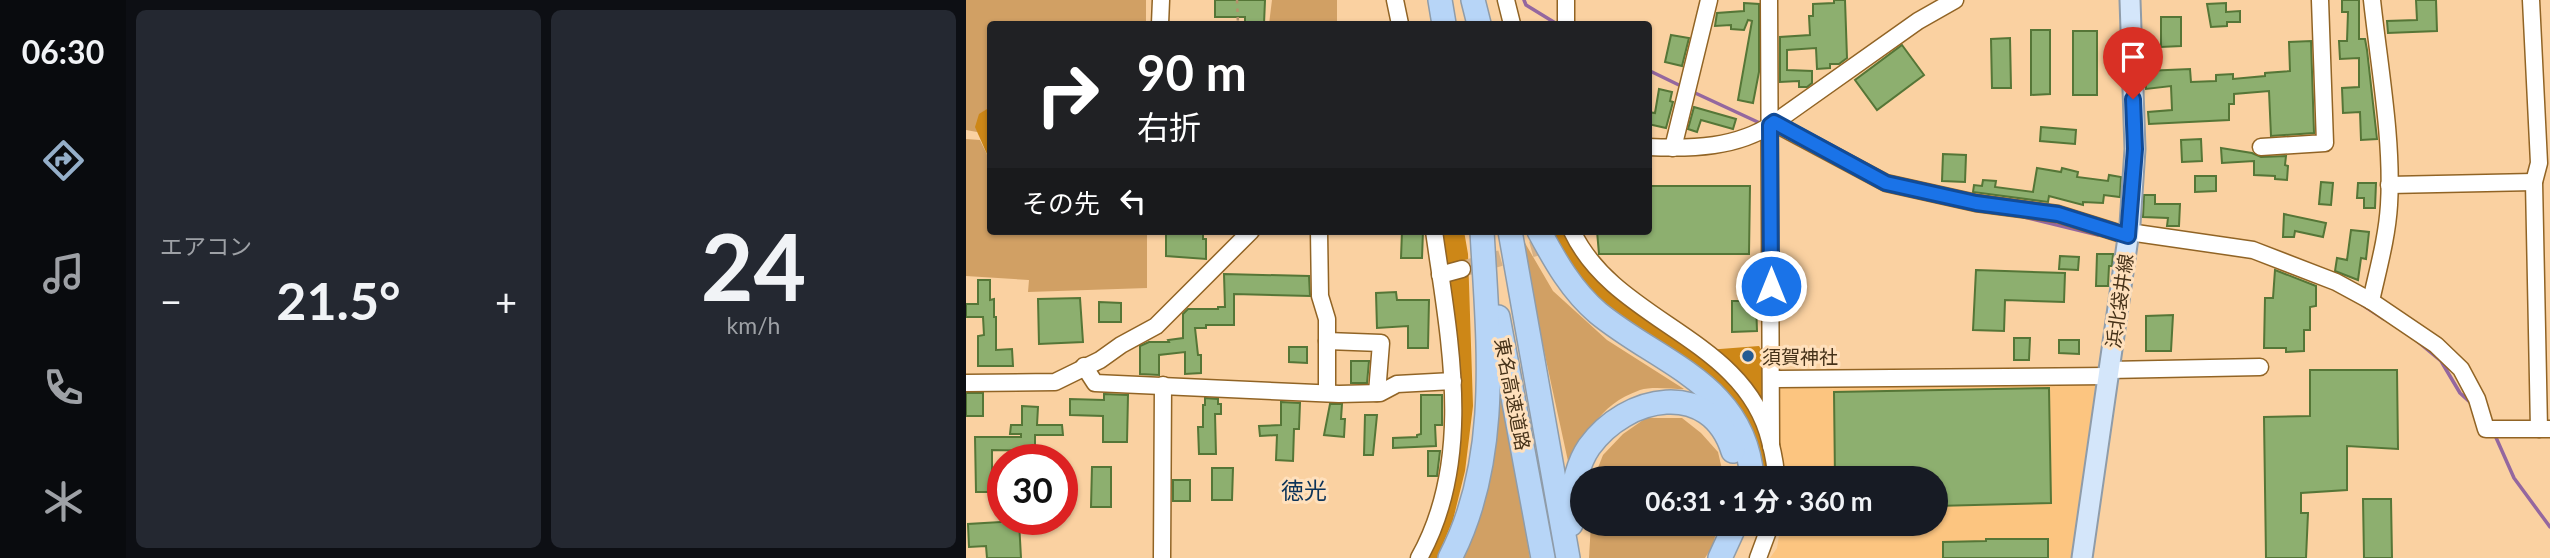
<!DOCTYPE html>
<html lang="ja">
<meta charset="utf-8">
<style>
:root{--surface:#171b24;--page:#242831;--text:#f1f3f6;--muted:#9ea1a6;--accent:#95afc9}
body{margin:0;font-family:Lato,"Noto Sans JP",sans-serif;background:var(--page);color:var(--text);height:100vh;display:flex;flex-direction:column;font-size:26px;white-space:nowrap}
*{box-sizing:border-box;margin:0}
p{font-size:23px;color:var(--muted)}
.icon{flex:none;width:38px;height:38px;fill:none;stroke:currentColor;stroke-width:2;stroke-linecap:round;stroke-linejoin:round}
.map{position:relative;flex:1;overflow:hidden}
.panel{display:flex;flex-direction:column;gap:10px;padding:10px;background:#0d0f14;width:840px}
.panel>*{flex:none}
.top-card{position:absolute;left:21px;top:21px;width:665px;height:214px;border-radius:7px;box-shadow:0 2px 5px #0004;background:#202124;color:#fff;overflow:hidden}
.speed{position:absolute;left:21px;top:444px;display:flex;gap:14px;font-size:35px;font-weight:700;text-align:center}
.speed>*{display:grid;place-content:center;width:91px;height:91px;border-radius:50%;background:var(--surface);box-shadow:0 2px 5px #0004;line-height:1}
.speed .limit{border:10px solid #d22;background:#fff;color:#111}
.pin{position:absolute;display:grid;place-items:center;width:60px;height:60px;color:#fff;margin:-72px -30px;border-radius:50% 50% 50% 0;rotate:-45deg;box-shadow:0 0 7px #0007}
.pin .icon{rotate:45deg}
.me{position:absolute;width:77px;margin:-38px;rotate:0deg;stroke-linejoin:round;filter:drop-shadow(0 0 5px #0008)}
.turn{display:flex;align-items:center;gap:24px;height:147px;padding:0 35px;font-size:32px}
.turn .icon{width:91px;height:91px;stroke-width:2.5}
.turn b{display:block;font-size:49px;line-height:60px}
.then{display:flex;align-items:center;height:66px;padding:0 35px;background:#0003;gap:14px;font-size:26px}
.big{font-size:52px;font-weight:700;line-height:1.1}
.panel .widget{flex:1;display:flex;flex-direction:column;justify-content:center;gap:10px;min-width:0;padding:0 24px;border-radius:10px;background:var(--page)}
.panel .dial{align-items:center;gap:0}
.dial b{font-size:91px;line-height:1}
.heat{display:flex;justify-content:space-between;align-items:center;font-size:38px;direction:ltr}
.panel .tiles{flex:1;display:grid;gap:10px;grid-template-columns:repeat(2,1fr)}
.trip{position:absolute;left:604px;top:466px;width:378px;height:70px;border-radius:35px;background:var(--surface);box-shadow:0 2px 5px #0004;font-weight:700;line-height:70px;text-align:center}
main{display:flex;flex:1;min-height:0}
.dock{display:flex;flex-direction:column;width:126px;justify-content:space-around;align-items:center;background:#090b0e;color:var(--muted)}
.dock .icon{width:49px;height:49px}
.dock .current{color:var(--accent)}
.dock b{font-size:32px;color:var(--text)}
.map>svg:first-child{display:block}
</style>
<main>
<nav class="dock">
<b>06:30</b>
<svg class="icon current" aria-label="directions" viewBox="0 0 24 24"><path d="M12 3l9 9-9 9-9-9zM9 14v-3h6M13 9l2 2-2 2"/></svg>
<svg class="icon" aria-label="music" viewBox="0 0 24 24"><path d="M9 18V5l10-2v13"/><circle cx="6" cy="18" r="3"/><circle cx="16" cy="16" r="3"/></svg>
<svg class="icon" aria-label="phone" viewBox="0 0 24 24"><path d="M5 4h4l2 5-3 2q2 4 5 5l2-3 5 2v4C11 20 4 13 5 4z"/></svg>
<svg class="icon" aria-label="climate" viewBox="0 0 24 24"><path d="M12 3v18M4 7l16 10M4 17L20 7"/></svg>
</nav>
<section class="panel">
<div class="tiles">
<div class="widget"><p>エアコン</p>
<div class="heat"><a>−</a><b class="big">21.5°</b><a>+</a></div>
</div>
<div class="widget dial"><b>24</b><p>km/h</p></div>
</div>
</section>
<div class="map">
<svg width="1584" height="558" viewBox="0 0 1584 558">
<rect width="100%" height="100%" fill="#fad1a1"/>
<path fill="#fcc580" d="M1130 383 1107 558H804L811 548 815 523H970V478H816L813 449 811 387Z"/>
<g fill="#d1a064">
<path d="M0 0H180V24H24V107L17 112 11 132 0 130Z"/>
<path d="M306 0H371V24H303Z"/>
<path d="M0 139 14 140 24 161V231H181V288L62 292 63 280 0 276Z"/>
<path d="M552 231 587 291 641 340 718 389C705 389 686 386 674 390 630 406 620 435 605 475Z"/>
<path d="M534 378 564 558H494C523 513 527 431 534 378Z"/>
<path d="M680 418H716L735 433 752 452 758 478H628L637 455 657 434Z"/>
<path d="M625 523H753L746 547 739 558H623Z"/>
</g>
<g fill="#cd8717">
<path d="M24 107V161L9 127 13 114Z"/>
<path d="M474 231H498L502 254 507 406 499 471 487 520 471 558H459L494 401Z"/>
<path d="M578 231H599L605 246 664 298 741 350 793 346 806 367 809 478H796L774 421 624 305Z"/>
</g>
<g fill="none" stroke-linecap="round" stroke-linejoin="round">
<g stroke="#94679f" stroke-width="3.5">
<path d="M558 0 560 5 591 24"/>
<path d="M682 70 717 87"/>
<path d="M727 92 796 124"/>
<path d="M1058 217 1132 235"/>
<path d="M1395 304 1418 319"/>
<path d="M1451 341 1475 361 1494 393 1507 405"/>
<path d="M1528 433 1548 478 1584 527"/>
</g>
</g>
<g fill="#8daf6f" stroke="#557637" stroke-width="2">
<path d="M249 0H299L298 24H279V17H249Z"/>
<path d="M868 0H879L881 58 873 64H864V68L851 69 850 48 821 50V70L846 71V83L841 87H833V81L814 82V37L844 35 843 16H847V4L868 3Z"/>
<path d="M1376 0H1393V39H1399L1401 50 1411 139 1395 140 1394 112 1377 113 1376 88 1393 87V58L1374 59 1373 41H1381L1382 12H1376Z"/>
<path d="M1450 0H1470L1471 31 1422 33 1421 21 1451 20Z"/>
<path d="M778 3 793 4V72L787 103 772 100 786 21 782 20 778 30 765 29V25L749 26 751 13 778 11Z"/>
<path d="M1260 3V12L1274 11V22H1261V26L1245 27 1241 4Z"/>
<path d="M1195 17H1215V46L1195 47Z"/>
<path d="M1065 30H1084V94L1065 95Z"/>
<rect x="1107" y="31" width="24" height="64"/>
<path d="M705 35 723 38 716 66 699 62Z"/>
<path d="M1044 38 1045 88H1026L1025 39Z"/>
<path d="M1345 41 1348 133 1305 136 1303 91 1268 94V104H1263V120L1183 124 1182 112 1206 110 1205 86 1180 89 1179 71 1224 69 1225 82 1250 81V75L1267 74V79L1299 76V73L1324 71 1323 42Z"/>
<path d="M936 45 958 75 911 110 889 80Z"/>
<path d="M693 89 706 92 704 101 707 102 700 128 682 124V112L689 113Z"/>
<path d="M728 107 770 119 767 129 735 120 731 132 722 129Z"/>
<path d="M1075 127 1110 130 1109 144 1074 141Z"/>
<path d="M1235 139 1236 161 1216 162 1215 140Z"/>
<path d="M1255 148 1286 153 1295 157 1320 156 1319 165 1322 166 1321 180 1309 179V176L1288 175V161L1256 163Z"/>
<path d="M977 154 1000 155 999 182 976 181Z"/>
<path d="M1071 168 1095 172 1096 168 1112 172 1111 177 1142 181 1143 175 1155 177 1154 197 1138 195 1137 203 1117 202V205L1083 196 1082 202 1007 192 1008 185 1016 186 1017 180 1030 181 1029 187 1067 192Z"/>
<path d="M1229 176H1250V191L1229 192Z"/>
<path d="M1355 182 1367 183 1365 205 1353 204Z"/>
<path d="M1392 183H1410L1409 208H1398V198H1391Z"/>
<path d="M682 186H784L783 254H633L631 231H682Z"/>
<path d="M1178 195H1189V204H1214L1213 226H1201L1202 218 1177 217Z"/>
<path d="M1318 214 1360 223 1357 237 1329 231 1328 237H1317Z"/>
<path d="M1385 230 1403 232 1400 259 1395 258 1392 280 1369 271 1371 258 1381 260Z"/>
<path d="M200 231H237V239H240V259L200 256Z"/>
<path d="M436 231H457L456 258H435Z"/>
<path d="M1131 254H1147L1146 266H1143L1142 286H1130Z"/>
<path d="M1094 256 1113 257 1112 270 1093 269Z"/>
<path d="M1010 270 1099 273 1098 302 1039 300 1038 331 1007 330Z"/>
<path d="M1309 270 1350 286V306L1344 307V330H1338V351L1320 352V348H1298L1299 298H1307Z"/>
<path d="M258 274 343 276 344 296 268 294V325H240V328H229L232 355H235V373L219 374V352L193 355V375L174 374V346L183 342H203L202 340 217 338V314L222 309H252V307H259Z"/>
<path d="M12 280H24V300L28 299V317H30V350L46 349 47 366H12V336L18 335 17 317H0V304H12Z"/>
<path d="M430 292 431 300H463L462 348H442V326L411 328 410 293Z"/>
<path d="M114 298 117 342 73 344 72 299Z"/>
<path d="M766 301H790L791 331 766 332Z"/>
<path d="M133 302 155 303V322H133Z"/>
<path d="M1207 315 1205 351H1180V316Z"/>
<path d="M1048 338H1064L1063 360H1048Z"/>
<path d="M1093 340H1113V354L1093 353Z"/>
<path d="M323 347H341V363L323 362Z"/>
<path d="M385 361H403L401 383H385Z"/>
<path d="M1344 370H1431L1432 449 1381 446V490L1335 493V513H1342L1340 558H1300L1298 417 1344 416Z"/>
<path d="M1083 388 1085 503 970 506V478H869L868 392Z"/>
<rect x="0" y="393" width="17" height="23"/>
<path d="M138 394 162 395 161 442H137V416L104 415V399L138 400Z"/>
<path d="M455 395H476V425H469L470 446 427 448V438L451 437V435L455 434Z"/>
<path d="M239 398 252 399V404H255V414H249L250 454H233L232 427H237V405H239Z"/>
<path d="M315 402 334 403 333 429H328L327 461 310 460 311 435 294 436 293 426 315 425Z"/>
<path d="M364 404H376L375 419H379L378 437 358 435Z"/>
<path d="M56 406 72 407 71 425H96L97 435H69V451L26 450V492H10L9 437H55V434H44L45 425H56Z"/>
<path d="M399 415H411L407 455H398Z"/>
<path d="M462 451H474L471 476H462Z"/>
<path d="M126 467H145V507H125Z"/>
<path d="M246 468H267L266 500H246Z"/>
<rect x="207" y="480" width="17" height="21"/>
<path d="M1397 499H1425L1426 558H1398Z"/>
<path d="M53 521 55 558H21L20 546 3 547 2 524Z"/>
<path d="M1020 539H1082V558H977V542L1020 541Z"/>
</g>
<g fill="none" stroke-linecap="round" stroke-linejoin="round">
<path stroke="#d6b186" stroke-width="16" stroke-dasharray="16 8" stroke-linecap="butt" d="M496 269 588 243"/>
<defs>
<g id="minor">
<path d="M429 0 434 24"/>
<path d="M540 0 546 24"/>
<path d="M600 0V24"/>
<path d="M803 0 805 446"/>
<path d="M1565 0 1573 163 1568 182 1573 429"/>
<path d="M194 24 195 0"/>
<path d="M808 123 920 183 1010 203 1092 214 1162 236"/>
<path d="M682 147C726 149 771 148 808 123L952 21 989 0"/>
<path d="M1295 147 1359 143 1354 0"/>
<path d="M707 148 743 0"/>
<path d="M1423 185 1568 182"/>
<path d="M353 231 354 296 361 319V393"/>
<path d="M606 231C649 323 779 337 804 441 807 453 810 466 810 478"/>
<path d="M1163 232 1287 250 1370 282 1405 301 1470 345 1495 369 1511 399 1520 429H1584"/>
<path d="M474 275 496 269"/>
<path d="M1405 301C1412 269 1421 238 1423 205 1427 141 1413 65 1406 0"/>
<path d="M361 341 415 343 411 393"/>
<path d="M118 366 129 383 373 394 414 393 431 384 487 381"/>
<path d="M1143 370 1294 367"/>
<path d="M806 379 1142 376"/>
<path d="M0 383 89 382 134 360 155 345 190 326 285 231"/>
<path d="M196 558 197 385"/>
<path d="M453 558C509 458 483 338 468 231"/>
<path d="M792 558 805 523"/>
</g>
<path id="major" d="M1116 558 1164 224 1169 149 1164 0"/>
<g id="highway">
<path d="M474 0 478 24"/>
<path d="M507 0 513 24"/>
<path d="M544 231 602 558"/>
<path d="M573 231C589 261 606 291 632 313 694 364 779 384 786 478"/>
<path d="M532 317 577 558"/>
<path d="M605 524C605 498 608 469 623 447 660 395 744 378 767 451"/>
<path d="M484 558C536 458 522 340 516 231"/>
<path d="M754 558 770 523"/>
</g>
</defs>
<use href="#minor" stroke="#916425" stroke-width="19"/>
<use href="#major" stroke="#8f9ca9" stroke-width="23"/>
<use href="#highway" stroke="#8f9ca9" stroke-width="26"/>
<path stroke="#b3926b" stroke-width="2.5" stroke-dasharray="3.5 5" stroke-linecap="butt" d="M271 0 272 24"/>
<use href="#minor" stroke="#fff" stroke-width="16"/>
<use href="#major" stroke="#d4e6fa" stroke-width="19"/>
<use href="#highway" stroke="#b7d5f7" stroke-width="23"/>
</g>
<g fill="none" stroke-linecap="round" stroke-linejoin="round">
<defs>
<path id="route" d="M805 286 804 125 808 122 920 183 1010 203 1092 214 1162 236 1169 149 1167 99"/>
</defs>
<use href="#route" stroke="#114b97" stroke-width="18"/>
<use href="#route" stroke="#1a73e8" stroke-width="12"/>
</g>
<circle fill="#245b93" stroke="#ffe0bc" stroke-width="2.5" cx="782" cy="356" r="7"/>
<g text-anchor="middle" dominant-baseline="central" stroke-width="6" stroke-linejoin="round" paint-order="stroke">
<g font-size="19" fill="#463219" stroke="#ffe0bc">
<text transform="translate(1153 301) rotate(-82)">浜北袋井線</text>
<text transform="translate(547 394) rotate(79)">東名高速道路</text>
</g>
<g font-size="19" fill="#463219" stroke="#ffe0bc" text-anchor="start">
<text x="796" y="356">須賀神社</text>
</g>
<g font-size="23" fill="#0c3359" stroke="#ffe0bc">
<text x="338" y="490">徳光</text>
</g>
</g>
</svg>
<div class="speed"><div class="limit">30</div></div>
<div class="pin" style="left:1167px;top:99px;background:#d93025"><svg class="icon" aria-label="arrive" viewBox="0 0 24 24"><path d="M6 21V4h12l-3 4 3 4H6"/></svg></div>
<svg class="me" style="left:805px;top:286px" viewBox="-20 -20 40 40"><circle r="17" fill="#1a73e8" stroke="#fff" stroke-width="3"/><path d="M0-11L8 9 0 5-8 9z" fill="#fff"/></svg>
<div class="trip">06:31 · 1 分 · 360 m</div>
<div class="top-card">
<div class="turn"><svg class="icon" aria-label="right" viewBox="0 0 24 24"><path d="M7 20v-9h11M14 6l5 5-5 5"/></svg><div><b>90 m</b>右折</div></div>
<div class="then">その先<svg class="icon" aria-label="left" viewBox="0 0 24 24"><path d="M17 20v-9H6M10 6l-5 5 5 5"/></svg></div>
</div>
</div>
</main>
